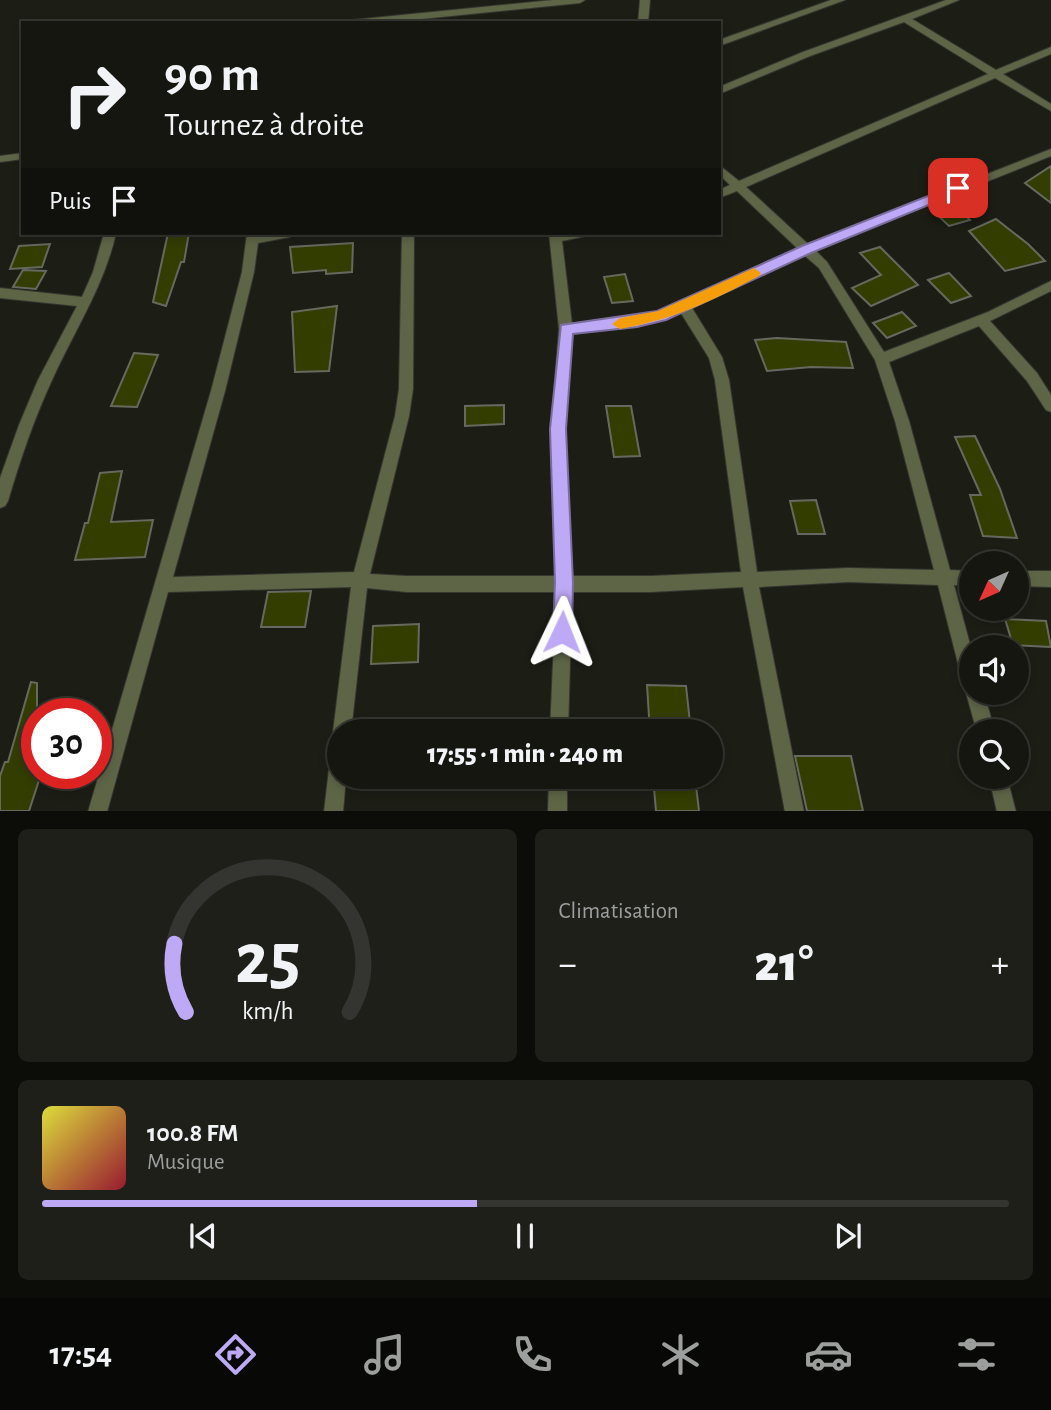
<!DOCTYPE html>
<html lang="fr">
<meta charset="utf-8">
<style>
:root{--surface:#151610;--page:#1e1f19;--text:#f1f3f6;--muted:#9d9f9f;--line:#343530;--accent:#bda9f5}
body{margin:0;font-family:"Alegreya Sans",sans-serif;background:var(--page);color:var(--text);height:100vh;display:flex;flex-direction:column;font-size:26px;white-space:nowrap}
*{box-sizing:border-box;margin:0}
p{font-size:23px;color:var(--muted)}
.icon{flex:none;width:38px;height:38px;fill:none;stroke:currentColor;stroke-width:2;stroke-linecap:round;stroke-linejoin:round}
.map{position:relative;height:811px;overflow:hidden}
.panel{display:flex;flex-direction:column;gap:18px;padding:18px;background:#0c0c09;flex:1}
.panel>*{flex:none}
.guide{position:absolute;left:21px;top:21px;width:700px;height:214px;border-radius:0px;box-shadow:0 4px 10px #0003,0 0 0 2px var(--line);background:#151610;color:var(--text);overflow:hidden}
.needle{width:46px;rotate:225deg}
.tools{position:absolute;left:959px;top:551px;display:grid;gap:14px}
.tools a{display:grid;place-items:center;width:70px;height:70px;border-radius:50%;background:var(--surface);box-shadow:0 4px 10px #0003,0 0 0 2px var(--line);font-size:35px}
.speed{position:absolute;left:21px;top:698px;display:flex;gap:14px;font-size:35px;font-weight:700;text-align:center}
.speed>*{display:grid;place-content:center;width:91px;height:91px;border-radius:50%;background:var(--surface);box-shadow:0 4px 10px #0003,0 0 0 2px var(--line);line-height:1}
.speed .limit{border:10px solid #d22;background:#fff;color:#111}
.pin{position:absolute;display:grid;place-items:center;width:60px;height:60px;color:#fff;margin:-30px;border-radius:14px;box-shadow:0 4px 10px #0006}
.me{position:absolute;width:77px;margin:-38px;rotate:2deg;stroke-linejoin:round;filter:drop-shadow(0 0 5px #0008)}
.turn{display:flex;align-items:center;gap:24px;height:147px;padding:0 28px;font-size:32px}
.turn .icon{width:91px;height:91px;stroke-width:2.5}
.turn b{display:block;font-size:49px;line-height:60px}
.then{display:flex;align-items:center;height:66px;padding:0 28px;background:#0003;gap:14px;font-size:26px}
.big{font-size:52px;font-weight:800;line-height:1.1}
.panel .widget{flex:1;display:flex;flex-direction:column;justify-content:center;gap:10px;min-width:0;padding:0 24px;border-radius:10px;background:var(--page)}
.panel .dial{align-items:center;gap:0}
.dial svg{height:182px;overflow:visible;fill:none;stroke:var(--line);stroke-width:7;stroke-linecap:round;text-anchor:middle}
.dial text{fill:var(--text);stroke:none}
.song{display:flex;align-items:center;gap:21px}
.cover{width:84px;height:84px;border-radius:10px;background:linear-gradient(135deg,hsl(60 70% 55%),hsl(350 70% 35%))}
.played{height:7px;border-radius:4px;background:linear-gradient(90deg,var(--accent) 45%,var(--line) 45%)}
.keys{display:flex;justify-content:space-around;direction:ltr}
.heat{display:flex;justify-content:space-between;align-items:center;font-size:38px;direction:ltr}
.panel .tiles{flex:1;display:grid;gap:18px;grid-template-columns:1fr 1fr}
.widget:last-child{grid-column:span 2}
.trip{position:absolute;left:327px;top:719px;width:396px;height:70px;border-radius:35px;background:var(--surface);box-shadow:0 4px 10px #0003,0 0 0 2px var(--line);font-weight:800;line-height:70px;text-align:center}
.dock{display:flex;height:112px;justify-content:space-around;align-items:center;background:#080906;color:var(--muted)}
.dock .icon{width:49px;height:49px}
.dock .active{color:var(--accent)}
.dock b{font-size:32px;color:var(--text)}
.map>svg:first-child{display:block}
</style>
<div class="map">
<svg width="1051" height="812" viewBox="0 0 1051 812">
<rect width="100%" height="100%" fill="#1c1e16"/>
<g fill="#333d00" stroke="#66695f" stroke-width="2">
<path d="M1051 166V203L1025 183Z"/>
<path d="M953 203 970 220 949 226 932 210Z"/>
<path d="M996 219 1028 244 1045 261 1005 271 969 231Z"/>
<path d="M168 233H189L184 262H181L166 306 153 302Z"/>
<path d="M353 243 352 272 326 274V270L293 273 290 247Z"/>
<path d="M50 244 42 267 10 269 19 246Z"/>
<path d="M880 247 918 285 871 306 852 288 881 275 860 253Z"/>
<path d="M23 270 46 271 36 289 13 287Z"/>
<path d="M949 273 971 296 951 303 928 280Z"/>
<path d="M625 274 633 301 612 303 604 277Z"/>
<path d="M337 306 329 371 295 372 292 312Z"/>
<path d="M902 312 916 326 887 338 873 323Z"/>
<path d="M777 338 846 342 853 368 811 367 767 371 755 340Z"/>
<path d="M134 353 158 355 137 407 111 406Z"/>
<path d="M504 405V424L465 426V406Z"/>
<path d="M606 406H631L640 456 614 457Z"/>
<path d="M975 436 1000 489 1017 538 983 536 970 495H981L955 437Z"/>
<path d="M122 471 111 522 153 520 145 557 75 560 85 523H88L100 473Z"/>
<path d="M816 500 825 534H798L790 501Z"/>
<path d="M311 591 305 627H261L268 592Z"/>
<path d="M1005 619 1046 621 1051 647 1013 645Z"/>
<path d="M419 624 418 662 371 664 373 626Z"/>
<path d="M31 682 37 683V774H41L29 811H0V776L5 762H8Z"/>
<path d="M647 685 686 686 691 732H650Z"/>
<path d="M795 756H851L863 811H807Z"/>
<path d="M653 777H695L699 811H656Z"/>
</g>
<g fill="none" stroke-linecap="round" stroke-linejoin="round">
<defs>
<g id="minor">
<path d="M553 0H585L580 3 382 23H348L352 20Z"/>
<path d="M640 0H650L648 23H638Z"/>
<path d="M831 0H845L719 46V40Z"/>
<path d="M946 0H959L912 19 996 70 1051 47V54L1003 74 1051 104V111L995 78 746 187 808 244 1051 149V156L815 250 827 262 884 352 988 312 1051 281V291L990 321 1037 373 1051 395V412L1046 410 1027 381 979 326 889 362 909 421 950 570 971 571V585H954L971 648V693H984L995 732H977L966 693 969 687 965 685 962 679 938 585 848 582 759 587 804 812H785L743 587 651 592H572L568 732H550L556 592H407L367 588 351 732H340V740L336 738 333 732 351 587 168 592 107 812H88L211 391 242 272 247 233H259V235L296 233 290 237 258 243 254 272 225 391 173 577 354 572 395 416 399 389 402 233H414L413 389 409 416 370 574 407 576H556L551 429 559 329 549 233H588L586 236 562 241 572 324 637 317 657 312 704 294 735 276 797 248 737 191 719 198V190L730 185 719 174V165L739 181 988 74 904 22 810 56 719 94V87L803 52ZM804 255 819 268 875 360 895 421 934 570 848 568 757 572 729 380 722 357 692 308ZM681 313 709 358 715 380 741 572 651 576H572L565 429 572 333 637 327Z"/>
<path d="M23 153V159L0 162V156Z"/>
<path d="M104 233H116C104 287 74 331 52 380 34 419 20 460 8 501L5 506 0 508V478L19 425 38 380 77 306 0 298V288L82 297 93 272Z"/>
<path d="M1017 571H1051V587L1017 586Z"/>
<path d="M340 743V777H346L343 812H324L331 752 334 746Z"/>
<path d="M549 777H567V812H548Z"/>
<path d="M989 777H1007L1016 812H997Z"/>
</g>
</defs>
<use href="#minor" stroke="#363830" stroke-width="2"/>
<use href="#minor" fill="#5e6547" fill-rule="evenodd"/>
</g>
<path fill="#bda9f5" stroke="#7b6e9f" stroke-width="2" d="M958 184 965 188 963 191 811 253 666 320 637 327 573 334 566 429 573 582 572 632 569 639 562 641 556 639 553 632 555 582 550 429 561 325 657 311 802 246Z"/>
<path fill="#f59e0b" d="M754 268 761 273 759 276C710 302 675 319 620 329L612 324 620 318 658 311Z"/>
</svg>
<div class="tools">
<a><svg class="needle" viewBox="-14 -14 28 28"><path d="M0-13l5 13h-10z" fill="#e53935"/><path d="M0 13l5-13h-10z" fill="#9d9f9f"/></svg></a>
<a><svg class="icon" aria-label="sound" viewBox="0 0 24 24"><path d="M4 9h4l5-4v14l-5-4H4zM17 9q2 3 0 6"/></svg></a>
<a><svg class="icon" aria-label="search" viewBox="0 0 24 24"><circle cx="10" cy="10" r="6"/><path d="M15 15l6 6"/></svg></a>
</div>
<div class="speed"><div class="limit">30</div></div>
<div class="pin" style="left:958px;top:188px;background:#d93025"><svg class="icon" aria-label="arrive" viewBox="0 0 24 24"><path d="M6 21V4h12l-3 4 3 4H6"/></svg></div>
<svg class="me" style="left:562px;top:632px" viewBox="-20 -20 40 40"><path d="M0-17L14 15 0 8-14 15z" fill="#bda9f5" stroke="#fff" stroke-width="4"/></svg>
<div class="trip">17:55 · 1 min · 240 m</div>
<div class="guide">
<div class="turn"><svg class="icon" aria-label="right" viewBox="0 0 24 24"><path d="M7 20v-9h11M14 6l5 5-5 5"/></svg><div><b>90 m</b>Tournez à droite</div></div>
<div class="then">Puis<svg class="icon" aria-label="arrive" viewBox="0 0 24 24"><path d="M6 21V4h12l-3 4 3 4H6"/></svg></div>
</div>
</div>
<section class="panel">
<div class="tiles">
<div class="widget dial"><svg viewBox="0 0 100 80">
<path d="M14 69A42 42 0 1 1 86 69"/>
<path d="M14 69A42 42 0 0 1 9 39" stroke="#bda9f5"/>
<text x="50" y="56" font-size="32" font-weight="700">25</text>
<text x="50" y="72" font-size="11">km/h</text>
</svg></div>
<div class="widget"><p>Climatisation</p>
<div class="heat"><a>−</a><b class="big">21°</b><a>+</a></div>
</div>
<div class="widget">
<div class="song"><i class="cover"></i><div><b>100.8 FM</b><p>Musique</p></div></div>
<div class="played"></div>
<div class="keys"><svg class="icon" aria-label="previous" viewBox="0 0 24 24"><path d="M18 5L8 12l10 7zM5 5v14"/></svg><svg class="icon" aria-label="pause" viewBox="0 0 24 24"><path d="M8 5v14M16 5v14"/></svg><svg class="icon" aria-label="next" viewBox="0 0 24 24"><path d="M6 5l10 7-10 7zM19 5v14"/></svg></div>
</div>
</div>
</section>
<nav class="dock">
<b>17:54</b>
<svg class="icon active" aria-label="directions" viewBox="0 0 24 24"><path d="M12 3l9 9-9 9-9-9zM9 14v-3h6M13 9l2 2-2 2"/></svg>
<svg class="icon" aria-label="music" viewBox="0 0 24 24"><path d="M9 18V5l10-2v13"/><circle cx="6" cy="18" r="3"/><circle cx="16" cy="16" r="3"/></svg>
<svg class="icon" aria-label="phone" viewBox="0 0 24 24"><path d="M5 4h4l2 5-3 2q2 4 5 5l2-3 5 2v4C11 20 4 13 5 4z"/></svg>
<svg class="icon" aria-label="climate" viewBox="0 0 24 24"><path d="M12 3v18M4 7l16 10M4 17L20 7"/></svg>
<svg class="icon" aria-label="car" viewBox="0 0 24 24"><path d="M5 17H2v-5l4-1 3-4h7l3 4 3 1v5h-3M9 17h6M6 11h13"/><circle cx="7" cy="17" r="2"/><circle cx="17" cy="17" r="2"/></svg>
<svg class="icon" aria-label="filters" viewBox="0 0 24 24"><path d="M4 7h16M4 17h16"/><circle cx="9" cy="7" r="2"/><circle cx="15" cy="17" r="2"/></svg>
</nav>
